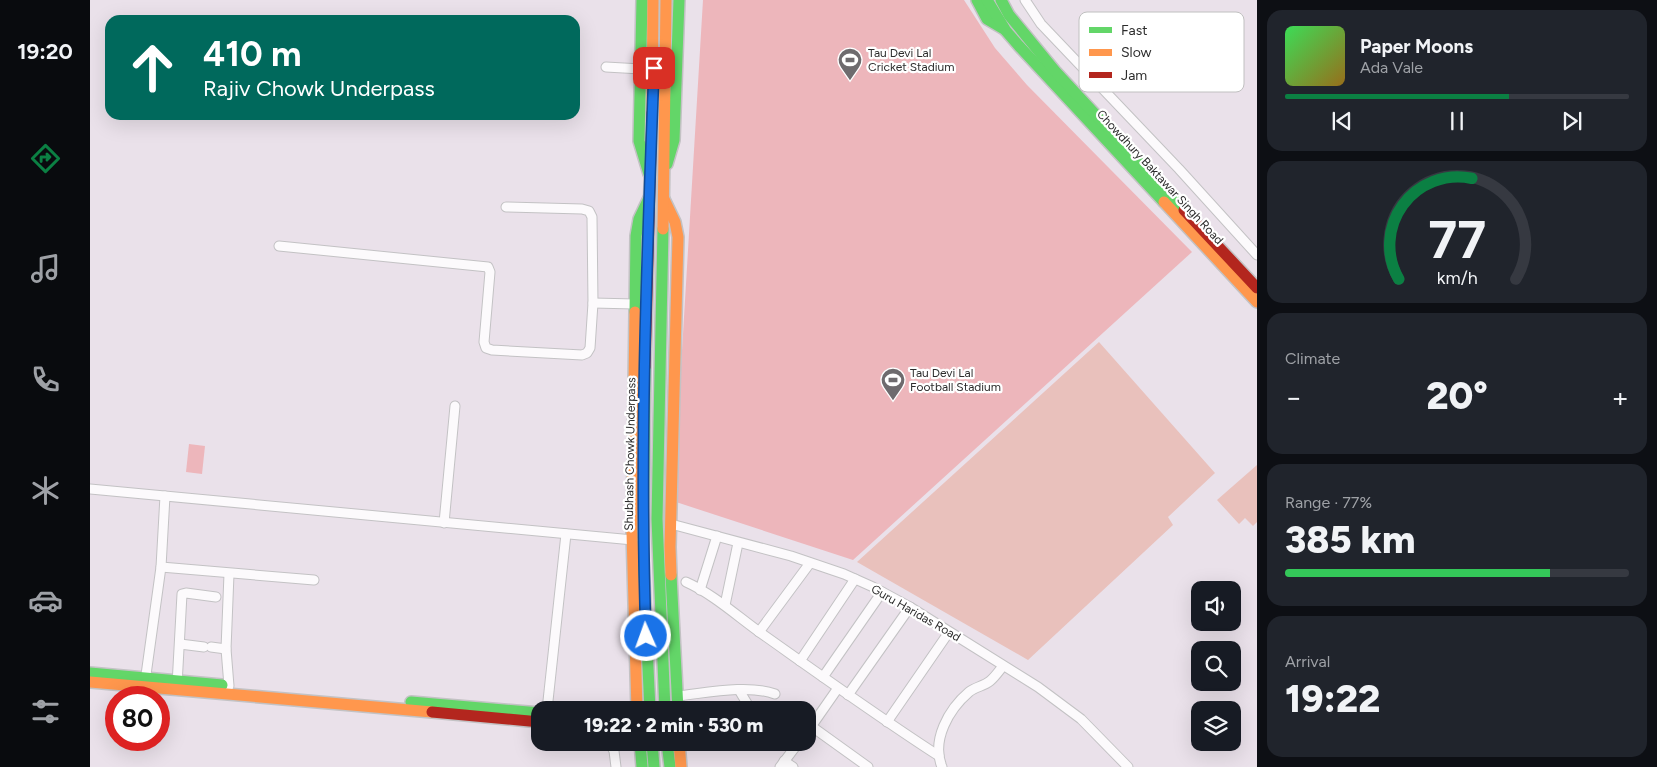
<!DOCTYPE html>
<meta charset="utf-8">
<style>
:root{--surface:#171b24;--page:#20242c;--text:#f1f3f6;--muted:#9ea1a6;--line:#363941;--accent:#0b8043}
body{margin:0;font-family:Figtree,sans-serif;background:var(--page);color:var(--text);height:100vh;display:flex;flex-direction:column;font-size:19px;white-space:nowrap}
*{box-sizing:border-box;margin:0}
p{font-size:16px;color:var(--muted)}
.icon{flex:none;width:28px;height:28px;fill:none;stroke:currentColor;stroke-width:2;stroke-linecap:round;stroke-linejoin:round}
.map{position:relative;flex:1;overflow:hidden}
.panel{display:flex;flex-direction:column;gap:10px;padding:10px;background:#0d0f14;width:400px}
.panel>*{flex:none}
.banner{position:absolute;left:15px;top:15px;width:475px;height:105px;border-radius:15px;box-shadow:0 5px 20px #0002;background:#00695c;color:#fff;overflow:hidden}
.buttons{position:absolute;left:1101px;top:581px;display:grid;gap:10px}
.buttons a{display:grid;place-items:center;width:50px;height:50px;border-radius:10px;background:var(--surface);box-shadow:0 5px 20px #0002;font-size:25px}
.speed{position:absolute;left:15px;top:686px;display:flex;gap:10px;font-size:25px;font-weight:700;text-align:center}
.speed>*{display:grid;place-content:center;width:65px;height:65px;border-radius:50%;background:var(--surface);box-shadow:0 5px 20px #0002;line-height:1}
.speed .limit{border:8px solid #d22;background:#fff;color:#111}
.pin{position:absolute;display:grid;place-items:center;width:42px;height:42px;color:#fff;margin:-21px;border-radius:10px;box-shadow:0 2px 8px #0006}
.me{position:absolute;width:55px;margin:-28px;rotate:358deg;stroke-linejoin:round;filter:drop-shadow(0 0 4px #0008)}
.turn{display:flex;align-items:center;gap:18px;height:105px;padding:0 15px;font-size:22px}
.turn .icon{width:65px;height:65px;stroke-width:2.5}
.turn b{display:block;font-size:35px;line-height:42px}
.big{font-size:38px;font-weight:800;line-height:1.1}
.panel .card{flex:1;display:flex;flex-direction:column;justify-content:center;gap:8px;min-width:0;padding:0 18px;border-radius:15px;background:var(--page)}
.panel .dial{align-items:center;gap:0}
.dial svg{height:130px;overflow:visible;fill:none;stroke:var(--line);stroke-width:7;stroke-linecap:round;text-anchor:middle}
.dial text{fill:var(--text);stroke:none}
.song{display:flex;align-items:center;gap:15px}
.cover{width:60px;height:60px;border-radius:8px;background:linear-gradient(135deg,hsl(130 70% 55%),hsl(40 70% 35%))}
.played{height:5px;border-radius:2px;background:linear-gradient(90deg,var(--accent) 65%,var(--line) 65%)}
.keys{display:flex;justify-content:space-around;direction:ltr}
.heat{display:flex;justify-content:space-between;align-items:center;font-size:28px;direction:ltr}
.charge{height:8px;border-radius:4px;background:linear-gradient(90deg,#34c759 77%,var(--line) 0)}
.trip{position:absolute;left:441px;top:701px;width:285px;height:50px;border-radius:15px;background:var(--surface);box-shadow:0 5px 20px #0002;font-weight:800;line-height:50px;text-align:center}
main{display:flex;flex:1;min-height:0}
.menu{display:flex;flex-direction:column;width:90px;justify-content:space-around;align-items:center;background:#090b0e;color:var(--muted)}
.menu .icon{width:35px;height:35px}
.menu .current{color:var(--accent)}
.menu b{font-size:22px;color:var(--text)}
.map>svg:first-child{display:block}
</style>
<main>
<nav class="menu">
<b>19:20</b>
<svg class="icon current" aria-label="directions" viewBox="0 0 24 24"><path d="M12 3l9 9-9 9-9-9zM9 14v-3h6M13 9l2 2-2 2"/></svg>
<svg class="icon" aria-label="music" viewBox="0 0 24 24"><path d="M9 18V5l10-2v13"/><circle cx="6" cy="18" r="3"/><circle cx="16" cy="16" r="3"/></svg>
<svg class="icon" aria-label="phone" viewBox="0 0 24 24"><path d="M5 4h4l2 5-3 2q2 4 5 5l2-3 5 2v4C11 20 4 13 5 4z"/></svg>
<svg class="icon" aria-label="climate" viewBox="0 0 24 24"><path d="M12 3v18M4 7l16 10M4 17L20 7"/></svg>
<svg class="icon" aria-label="car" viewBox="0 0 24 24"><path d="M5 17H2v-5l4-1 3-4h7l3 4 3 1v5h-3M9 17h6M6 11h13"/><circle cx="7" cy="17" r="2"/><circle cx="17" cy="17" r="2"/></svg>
<svg class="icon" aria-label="filters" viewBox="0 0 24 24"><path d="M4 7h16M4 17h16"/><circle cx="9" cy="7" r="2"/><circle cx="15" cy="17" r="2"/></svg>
</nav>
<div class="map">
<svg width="1167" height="767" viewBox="0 0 1167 767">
<rect width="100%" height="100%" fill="#eae1ea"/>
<g fill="#e9c1bc">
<path d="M1009 342 1125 473 1078 517 1083 525 938 660 767 562Z"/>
<path d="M1167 465V522L1163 526 1155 518 1149 524 1127 500Z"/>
</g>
<g fill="#edb6bb">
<path d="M613 0H874L905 48 937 85 1102 252 763 560 583 501Z"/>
<path d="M99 444 115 446 112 474 96 472Z"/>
</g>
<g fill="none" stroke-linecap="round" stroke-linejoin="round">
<defs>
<g id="street">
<path d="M935 0 951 24 1089 169 1167 255"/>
<path d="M516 67 551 69"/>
<path d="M189 246 398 267 400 272 394 342 396 348 402 350 492 355 497 353 500 348 503 303 502 217 499 211 492 209 416 207"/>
<path d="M503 303 545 304"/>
<path d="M0 489 543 540"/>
<path d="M354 523 365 406"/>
<path d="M581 524 701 556 754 574 783 587 820 607 948 687 991 719 1038 767"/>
<path d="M71 567 224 580"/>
<path d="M139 574 136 649 139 686"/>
<path d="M596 582C625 595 649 618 675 636 733 677 790 718 849 756"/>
<path d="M610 590 627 536"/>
<path d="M635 605 648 543"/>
<path d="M669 632 720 563"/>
<path d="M90 644 114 647"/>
<path d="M121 647 136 649"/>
<path d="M710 661 765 579"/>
<path d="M733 677 792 592"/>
<path d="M55 682 71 567 75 496"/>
<path d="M87 685 92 594 96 593 126 597"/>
<path d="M649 690 661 710"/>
<path d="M758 695 820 607"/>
<path d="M587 696C616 693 658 684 685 694"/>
<path d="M457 710 476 534"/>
<path d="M797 722 859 632"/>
<path d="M721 726 778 767"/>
<path d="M718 731 748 688"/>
<path d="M519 742 524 751 526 767"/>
<path d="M694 761 703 767"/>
<path d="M690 767 709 742"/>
<path d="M852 767C841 740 859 709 879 692 885 687 894 686 900 681 905 677 909 671 913 666"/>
</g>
<g id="fast">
<path d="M552 0 549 141 559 174"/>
<path d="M887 0 897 19 914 29"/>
<path d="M897 0 916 31 929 46 1074 202"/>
<path d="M911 0 919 15 965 71 1094 210"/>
<path d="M577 164 584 140 589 0"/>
<path d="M573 229 567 519 575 710"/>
<path d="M545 312 546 236 549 219 559 198"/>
<path d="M555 367 553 561 560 710"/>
<path d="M581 575 588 710"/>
<path d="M0 673 132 685"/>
<path d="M321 702 450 713"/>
<path d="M550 742 552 767"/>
<path d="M562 742 564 767"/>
<path d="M577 742 580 767"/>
</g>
<g id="slow">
<path d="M562 113 563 0"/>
<path d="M574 199 585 222 588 237 580 547 581 575"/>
<path d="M1074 202 1167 302"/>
<path d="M573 229 576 0"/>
<path d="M545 312 542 532 547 710"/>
<path d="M0 682 342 712"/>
<path d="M589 742 591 767"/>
</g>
<g id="jam">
<path d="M1094 210 1167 288"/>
<path d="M555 367 562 113"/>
<path d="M342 712 450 722"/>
</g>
</defs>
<use href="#street" stroke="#c3c2c4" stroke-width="11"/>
<use href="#fast" stroke="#c3c2c4" stroke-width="14"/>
<use href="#slow" stroke="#c3c2c4" stroke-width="14"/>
<use href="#jam" stroke="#c3c2c4" stroke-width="14"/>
<use href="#street" stroke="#fcfafc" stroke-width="9"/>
<use href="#fast" stroke="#63d668" stroke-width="11"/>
<use href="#slow" stroke="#ff974d" stroke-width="11"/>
<use href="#jam" stroke="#b3261e" stroke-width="11"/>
</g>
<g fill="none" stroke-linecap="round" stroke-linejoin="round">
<defs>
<path id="route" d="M556 636C549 447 557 257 564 68"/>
</defs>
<use href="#route" stroke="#114b97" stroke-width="12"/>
<use href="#route" stroke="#1a73e8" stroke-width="9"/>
</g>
<defs>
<symbol id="stadium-pin" viewBox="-11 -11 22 30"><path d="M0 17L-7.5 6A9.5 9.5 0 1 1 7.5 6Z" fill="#6e6b6e" stroke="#fff"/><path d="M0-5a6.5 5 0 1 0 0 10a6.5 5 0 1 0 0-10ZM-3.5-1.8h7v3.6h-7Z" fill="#fff"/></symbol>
</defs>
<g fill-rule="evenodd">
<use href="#stadium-pin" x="746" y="46" width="28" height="38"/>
<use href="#stadium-pin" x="789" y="366" width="28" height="38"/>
</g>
<g text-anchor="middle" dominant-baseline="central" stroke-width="4.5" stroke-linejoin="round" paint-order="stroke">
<g font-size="12" fill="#2c2c2c" stroke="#fff" text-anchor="start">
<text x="778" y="53">Tau Devi Lal<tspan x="778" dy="14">Cricket Stadium</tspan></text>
<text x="820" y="373">Tau Devi Lal<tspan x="820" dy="14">Football Stadium</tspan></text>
</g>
<g font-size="12" fill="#2c2c2c" stroke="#fff">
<text transform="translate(1070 177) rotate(47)">Chowdhury Baktawar Singh Road</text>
<text transform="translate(540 454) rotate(-89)">Shubhash Chowk Underpass</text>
<text transform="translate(826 613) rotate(30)">Guru Haridas Road</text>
</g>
</g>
<rect x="989" y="12" width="165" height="80" rx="8" fill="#fff" stroke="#c0c0c0" stroke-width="1"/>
<rect x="999" y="27" width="23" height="6" fill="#63d668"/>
<rect x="999" y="49" width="23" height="7" fill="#ff974d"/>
<rect x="999" y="72" width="23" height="6" fill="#b3261e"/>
<g font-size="14" fill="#2c2c2c">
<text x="1031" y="35">Fast</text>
<text x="1031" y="57">Slow</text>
<text x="1031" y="80">Jam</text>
</g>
</svg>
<div class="buttons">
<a><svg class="icon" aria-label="sound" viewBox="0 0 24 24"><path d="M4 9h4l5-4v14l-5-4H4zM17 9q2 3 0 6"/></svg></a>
<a><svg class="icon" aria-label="search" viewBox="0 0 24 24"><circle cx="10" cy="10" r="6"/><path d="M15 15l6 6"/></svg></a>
<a><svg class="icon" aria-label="layers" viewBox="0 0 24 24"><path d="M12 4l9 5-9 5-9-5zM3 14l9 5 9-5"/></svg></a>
</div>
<div class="speed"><div class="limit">80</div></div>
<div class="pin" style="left:564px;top:68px;background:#d93025"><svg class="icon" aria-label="arrive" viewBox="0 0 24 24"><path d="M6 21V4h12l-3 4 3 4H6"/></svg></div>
<svg class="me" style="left:556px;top:636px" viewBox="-20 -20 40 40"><circle r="17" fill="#1a73e8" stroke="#fff" stroke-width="3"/><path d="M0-11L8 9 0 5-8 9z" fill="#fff"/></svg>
<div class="trip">19:22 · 2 min · 530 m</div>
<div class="banner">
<div class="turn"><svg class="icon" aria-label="ahead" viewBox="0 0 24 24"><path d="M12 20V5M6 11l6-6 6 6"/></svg><div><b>410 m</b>Rajiv Chowk Underpass</div></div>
</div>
</div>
<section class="panel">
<div class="card">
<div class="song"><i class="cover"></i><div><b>Paper Moons</b><p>Ada Vale</p></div></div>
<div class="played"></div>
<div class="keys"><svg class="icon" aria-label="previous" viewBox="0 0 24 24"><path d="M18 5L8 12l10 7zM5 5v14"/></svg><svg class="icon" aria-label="pause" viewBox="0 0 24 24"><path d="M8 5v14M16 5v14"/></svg><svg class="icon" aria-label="next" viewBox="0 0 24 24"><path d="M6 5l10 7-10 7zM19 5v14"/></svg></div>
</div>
<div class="card dial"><svg viewBox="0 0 100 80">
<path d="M14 69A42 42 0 1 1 86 69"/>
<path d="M14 69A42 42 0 0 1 59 7" stroke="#0b8043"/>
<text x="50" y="56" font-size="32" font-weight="700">77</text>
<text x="50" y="72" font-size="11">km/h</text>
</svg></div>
<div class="card"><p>Climate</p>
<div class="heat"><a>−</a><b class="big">20°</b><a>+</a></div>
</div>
<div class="card"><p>Range · 77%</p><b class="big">385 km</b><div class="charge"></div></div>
<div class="card"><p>Arrival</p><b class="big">19:22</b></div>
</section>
</main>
